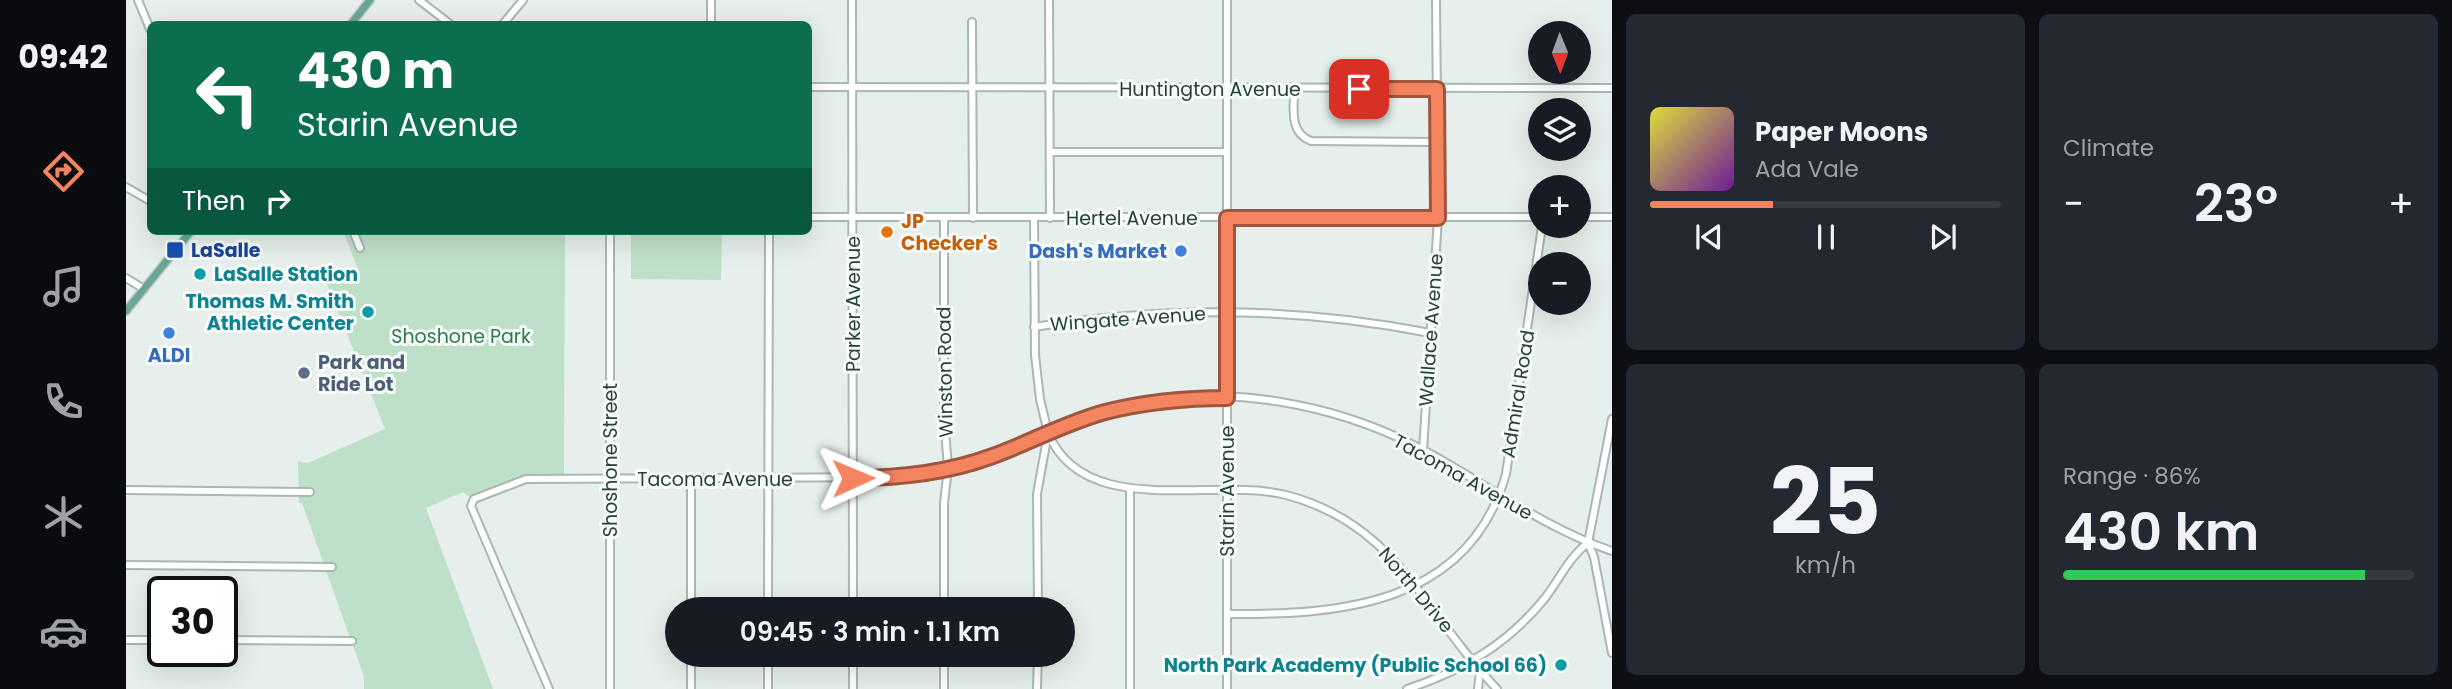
<!DOCTYPE html>
<meta charset="utf-8">
<style>
:root{--surface:#171b24;--page:#242831;--text:#f1f3f6;--muted:#9ea1a6;--line:#363941;--accent:#f4845f}
body{margin:0;font-family:Poppins,sans-serif;background:var(--page);color:var(--text);height:100vh;display:flex;flex-direction:column;font-size:26px;white-space:nowrap}
*{box-sizing:border-box;margin:0}
p{font-size:23px;color:var(--muted)}
.icon{flex:none;width:38px;height:38px;fill:none;stroke:currentColor;stroke-width:2;stroke-linecap:round;stroke-linejoin:round}
.map{position:relative;flex:1;overflow:hidden}
.panel{display:flex;flex-direction:column;gap:14px;padding:14px;background:#0d0f14;width:840px}
.panel>*{flex:none}
.hud{position:absolute;left:21px;top:21px;width:665px;height:214px;border-radius:10px;box-shadow:0 7px 28px #0002;background:#0b6e4f;color:#fff;overflow:hidden}
.needle{width:46px;rotate:179deg}
.tools{position:absolute;left:1402px;top:21px;display:grid;gap:14px}
.tools a{display:grid;place-items:center;width:63px;height:63px;border-radius:50%;background:var(--surface);box-shadow:0 7px 28px #0002;font-size:35px}
.speed{position:absolute;left:21px;top:576px;display:flex;gap:14px;font-size:35px;font-weight:700;text-align:center}
.speed>*{display:grid;place-content:center;width:91px;height:91px;border-radius:50%;background:var(--surface);box-shadow:0 7px 28px #0002;line-height:1}
.speed .limit{border:4px solid #111;border-radius:10px;background:#fff;color:#111}
.pin{position:absolute;display:grid;place-items:center;width:60px;height:60px;color:#fff;margin:-30px;border-radius:14px;box-shadow:0 4px 10px #0006}
.me{position:absolute;width:77px;margin:-38px;rotate:89deg;stroke-linejoin:round;filter:drop-shadow(0 0 5px #0008)}
.turn{display:flex;align-items:center;gap:24px;height:147px;padding:0 35px;font-size:32px}
.turn .icon{width:91px;height:91px;stroke-width:2.5}
.turn b{display:block;font-size:49px;line-height:60px}
.then{display:flex;align-items:center;height:66px;padding:0 35px;background:#0003;gap:14px;font-size:26px}
.big{font-size:52px;font-weight:600;line-height:1.1}
.panel .tile{flex:1;display:flex;flex-direction:column;justify-content:center;gap:10px;min-width:0;padding:0 24px;border-radius:10px;background:var(--page)}
.panel .dial{align-items:center;gap:0}
.dial b{font-size:91px;line-height:1}
.song{display:flex;align-items:center;gap:21px}
.cover{width:84px;height:84px;border-radius:10px;background:linear-gradient(135deg,hsl(60 70% 55%),hsl(280 70% 35%))}
.played{height:7px;border-radius:4px;background:linear-gradient(90deg,var(--accent) 35%,var(--line) 35%)}
.keys{display:flex;justify-content:space-around;direction:ltr}
.heat{display:flex;justify-content:space-between;align-items:center;font-size:38px;direction:ltr}
.charge{height:10px;border-radius:5px;background:linear-gradient(90deg,#34c759 86%,var(--line) 0)}
.panel .tiles{flex:1;display:grid;gap:14px;grid-template-columns:repeat(2,1fr)}
.trip{position:absolute;left:539px;top:597px;width:410px;height:70px;border-radius:35px;background:var(--surface);box-shadow:0 7px 28px #0002;font-weight:600;line-height:70px;text-align:center}
main{display:flex;flex:1;min-height:0}
.tabs{display:flex;flex-direction:column;width:126px;justify-content:space-around;align-items:center;background:#090b0e;color:var(--muted)}
.tabs .icon{width:49px;height:49px}
.tabs .current{color:var(--accent)}
.tabs b{font-size:32px;color:var(--text)}
.map>svg:first-child{display:block}
</style>
<main>
<nav class="tabs">
<b>09:42</b>
<svg class="icon current" aria-label="directions" viewBox="0 0 24 24"><path d="M12 3l9 9-9 9-9-9zM9 14v-3h6M13 9l2 2-2 2"/></svg>
<svg class="icon" aria-label="music" viewBox="0 0 24 24"><path d="M9 18V5l10-2v13"/><circle cx="6" cy="18" r="3"/><circle cx="16" cy="16" r="3"/></svg>
<svg class="icon" aria-label="phone" viewBox="0 0 24 24"><path d="M5 4h4l2 5-3 2q2 4 5 5l2-3 5 2v4C11 20 4 13 5 4z"/></svg>
<svg class="icon" aria-label="climate" viewBox="0 0 24 24"><path d="M12 3v18M4 7l16 10M4 17L20 7"/></svg>
<svg class="icon" aria-label="car" viewBox="0 0 24 24"><path d="M5 17H2v-5l4-1 3-4h7l3 4 3 1v5h-3M9 17h6M6 11h13"/><circle cx="7" cy="17" r="2"/><circle cx="17" cy="17" r="2"/></svg>
</nav>
<div class="map">
<svg width="1486" height="689" viewBox="0 0 1486 689">
<rect width="100%" height="100%" fill="#e6efeb"/>
<g fill="#bfe0c8">
<path d="M217 231H439L438 475H399L345 498 337 492 300 508 367 689H238V677L176 503H173L172 461 182 463 259 429 201 284 232 269Z"/>
<path d="M505 234 596 235 595 280 505 279Z"/>
</g>
<g fill="none" stroke-linecap="round" stroke-linejoin="round">
<defs>
<g id="minor">
<path d="M12 0 24 29"/>
<path d="M293 0 324 24"/>
<path d="M585 0V24"/>
<path d="M726 0 727 609"/>
<path d="M923 0 924 218"/>
<path d="M1101 0V689"/>
<path d="M846 22 847 218"/>
<path d="M377 24 397 0"/>
<path d="M682 87 1486 88"/>
<path d="M1168 89C1168 109 1163 133 1185 141L1311 142"/>
<path d="M924 152H1101"/>
<path d="M0 187 24 201"/>
<path d="M682 217H1414"/>
<path d="M1452 217H1486"/>
<path d="M818 218V417L822 468 818 503V609"/>
<path d="M908 218 909 355 914 399 922 433 911 494 912 609"/>
<path d="M227 231 234 248"/>
<path d="M0 278 18 289"/>
<path d="M908 327C1040 306 1173 307 1304 333"/>
<path d="M922 433C959 521 1086 476 1160 495 1272 524 1299 615 1371 689"/>
<path d="M1297 450 1312 218 1310 0"/>
<path d="M565 479V609"/>
<path d="M0 490 184 492"/>
<path d="M1462 543 1468 557 1486 653"/>
<path d="M0 565 206 567"/>
<path d="M642 609 643 231"/>
<path d="M1101 614C1215 615 1343 605 1380 474L1416 226"/>
<path d="M0 640H37"/>
<path d="M96 640 226 641"/>
<path d="M565 654V689"/>
<path d="M727 654V689"/>
<path d="M423 689 345 506 348 499 400 479 774 477C865 465 942 417 1032 401 1120 386 1222 409 1299 451 1362 485 1418 528 1486 551"/>
<path d="M484 689V231"/>
<path d="M642 689V654"/>
<path d="M818 689V654"/>
<path d="M911 689 912 654"/>
<path d="M1004 689V488"/>
<path d="M1281 689C1336 671 1382 644 1419 598 1433 580 1443 557 1462 543L1486 419"/>
<path d="M1352 689 1354 671"/>
</g>
<g id="major">
<path d="M225 24 244 0"/>
<path d="M0 311 65 231"/>
</g>
</defs>
<use href="#minor" stroke="#a8b8b2" stroke-width="10"/>
<use href="#major" stroke="#c2cac8" stroke-width="10"/>
<use href="#minor" stroke="#fff" stroke-width="6"/>
<use href="#major" stroke="#6aa596" stroke-width="7"/>
</g>
<g fill="none" stroke-linecap="round" stroke-linejoin="round">
<defs>
<path id="route" d="M727 478C773 478 820 473 864 457 903 443 939 423 979 412 1019 402 1059 398 1101 398V218H1312L1311 89H1233"/>
</defs>
<use href="#route" stroke="#9f563e" stroke-width="18"/>
<use href="#route" stroke="#f4845f" stroke-width="12"/>
</g>
<circle fill="#e8710a" stroke="#f7fbf9" stroke-width="2.5" cx="761" cy="232" r="7"/>
<rect fill="#1a4fb4" stroke="#f7fbf9" stroke-width="2.5" x="40" y="241" width="18" height="18" rx="3.5"/>
<g fill="#3f7fe0" stroke="#f7fbf9" stroke-width="2.5">
<circle cx="1055" cy="251" r="7"/>
<circle cx="43" cy="333" r="7"/>
</g>
<g fill="#0f9aa8" stroke="#f7fbf9" stroke-width="2.5">
<circle cx="74" cy="274" r="7"/>
<circle cx="242" cy="312" r="7"/>
<circle cx="1435" cy="665" r="7"/>
</g>
<circle fill="#5c6f8a" stroke="#f7fbf9" stroke-width="2.5" cx="178" cy="373" r="7"/>
<g text-anchor="middle" dominant-baseline="central" stroke-width="6" stroke-linejoin="round" paint-order="stroke">
<g font-size="19" fill="#24423a" stroke="#f7fbf9">
<text x="1084" y="89">Huntington Avenue</text>
<text x="1006" y="218">Hertel Avenue</text>
<text transform="translate(727 304) rotate(-90)">Parker Avenue</text>
<text transform="translate(1002 319) rotate(-4)">Wingate Avenue</text>
<text transform="translate(1305 330) rotate(-86)">Wallace Avenue</text>
<text transform="translate(819 372) rotate(-91)">Winston Road</text>
<text transform="translate(1392 394) rotate(-81)">Admiral Road</text>
<text transform="translate(484 460) rotate(-90)">Shoshone Street</text>
<text transform="translate(1337 477) rotate(29)">Tacoma Avenue</text>
<text x="589" y="479">Tacoma Avenue</text>
<text transform="translate(1101 491) rotate(-90)">Starin Avenue</text>
<text transform="translate(1290 590) rotate(50)">North Drive</text>
</g>
<g font-size="19" font-weight="bold" fill="#c56008" stroke="#f7fbf9" text-anchor="start">
<text x="775" y="221">JP<tspan x="775" dy="22">Checker's</tspan></text>
</g>
<g font-size="19" font-weight="bold" fill="#164399" stroke="#f7fbf9" text-anchor="start">
<text x="65" y="250">LaSalle</text>
</g>
<g font-size="19" font-weight="bold" fill="#366cbe" stroke="#f7fbf9" text-anchor="end">
<text x="1041" y="251">Dash's Market</text>
<text x="43" y="355" text-anchor="middle">ALDI</text>
</g>
<g font-size="19" font-weight="bold" fill="#0d838f" stroke="#f7fbf9" text-anchor="end">
<text x="88" y="274" text-anchor="start">LaSalle Station</text>
<text x="228" y="301">Thomas M. Smith<tspan x="228" dy="22">Athletic Center</tspan></text>
<text x="1421" y="665">North Park Academy (Public School 66)</text>
</g>
<g font-size="19" fill="#2d7a4b" stroke="#f7fbf9">
<text x="335" y="336">Shoshone Park</text>
</g>
<g font-size="19" font-weight="bold" fill="#4e5e75" stroke="#f7fbf9" text-anchor="start">
<text x="192" y="362">Park and<tspan x="192" dy="22">Ride Lot</tspan></text>
</g>
</g>
</svg>
<div class="tools">
<a><svg class="needle" viewBox="-14 -14 28 28"><path d="M0-13l5 13h-10z" fill="#e53935"/><path d="M0 13l5-13h-10z" fill="#9ea1a6"/></svg></a>
<a><svg class="icon" aria-label="layers" viewBox="0 0 24 24"><path d="M12 4l9 5-9 5-9-5zM3 14l9 5 9-5"/></svg></a>
<a>+</a>
<a>−</a>
</div>
<div class="speed"><div class="limit">30</div></div>
<div class="pin" style="left:1233px;top:89px;background:#d93025"><svg class="icon" aria-label="arrive" viewBox="0 0 24 24"><path d="M6 21V4h12l-3 4 3 4H6"/></svg></div>
<svg class="me" style="left:727px;top:478px" viewBox="-20 -20 40 40"><path d="M0-17L14 15 0 8-14 15z" fill="#f4845f" stroke="#fff" stroke-width="4"/></svg>
<div class="trip">09:45 · 3 min · 1.1 km</div>
<div class="hud">
<div class="turn"><svg class="icon" aria-label="left" viewBox="0 0 24 24"><path d="M17 20v-9H6M10 6l-5 5 5 5"/></svg><div><b>430 m</b>Starin Avenue</div></div>
<div class="then">Then<svg class="icon" aria-label="right" viewBox="0 0 24 24"><path d="M7 20v-9h11M14 6l5 5-5 5"/></svg></div>
</div>
</div>
<section class="panel">
<div class="tiles">
<div class="tile">
<div class="song"><i class="cover"></i><div><b>Paper Moons</b><p>Ada Vale</p></div></div>
<div class="played"></div>
<div class="keys"><svg class="icon" aria-label="previous" viewBox="0 0 24 24"><path d="M18 5L8 12l10 7zM5 5v14"/></svg><svg class="icon" aria-label="pause" viewBox="0 0 24 24"><path d="M8 5v14M16 5v14"/></svg><svg class="icon" aria-label="next" viewBox="0 0 24 24"><path d="M6 5l10 7-10 7zM19 5v14"/></svg></div>
</div>
<div class="tile"><p>Climate</p>
<div class="heat"><a>−</a><b class="big">23°</b><a>+</a></div>
</div>
<div class="tile dial"><b>25</b><p>km/h</p></div>
<div class="tile"><p>Range · 86%</p><b class="big">430 km</b><div class="charge"></div></div>
</div>
</section>
</main>
